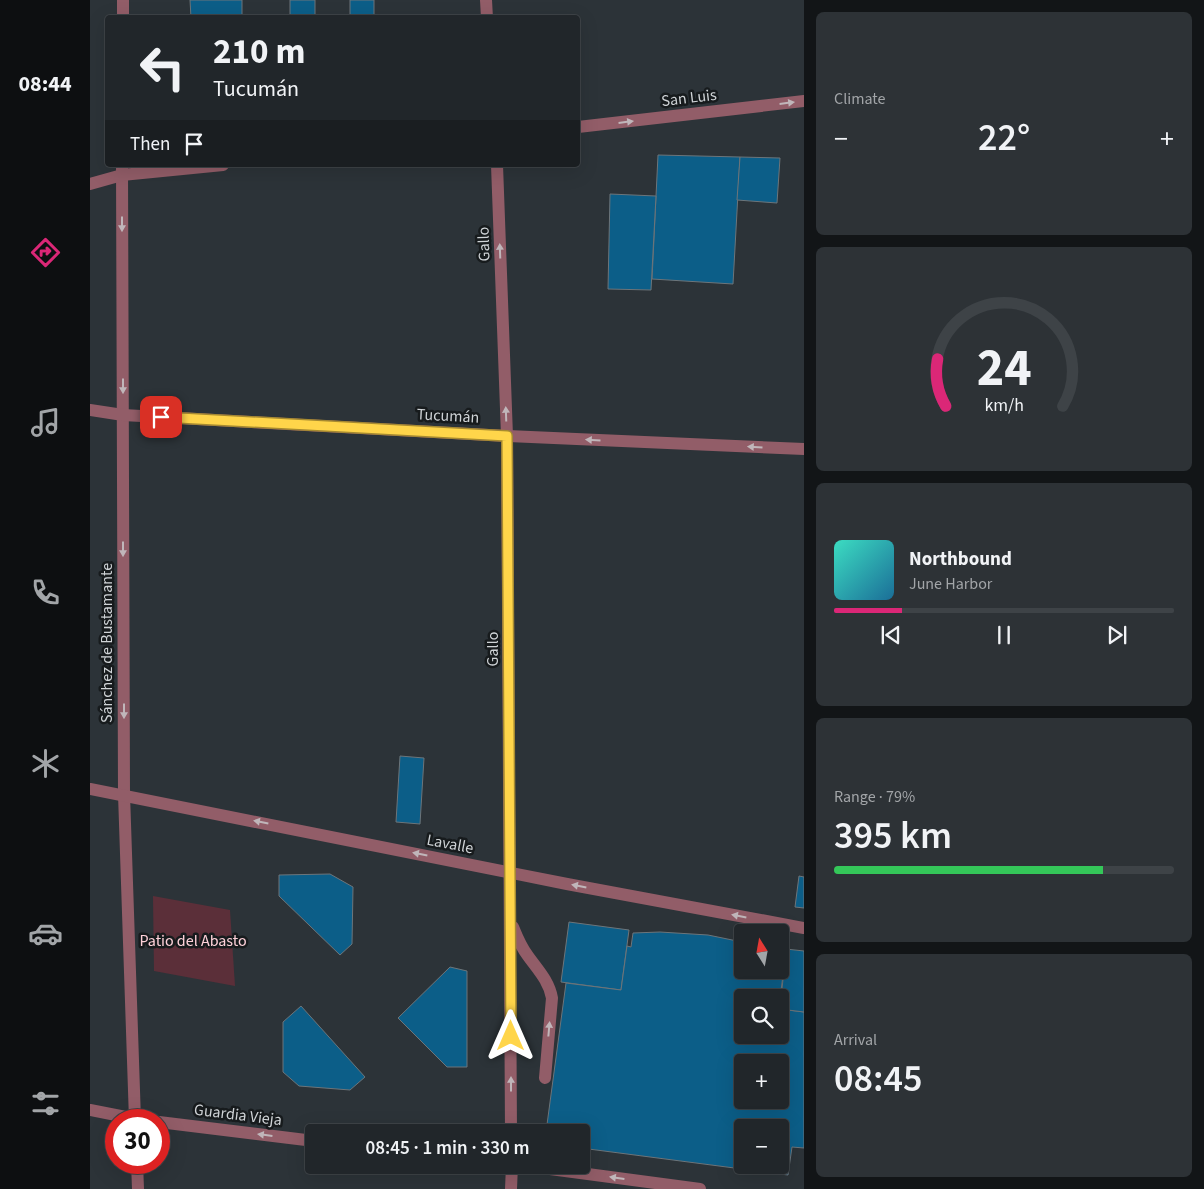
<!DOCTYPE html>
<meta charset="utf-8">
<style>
:root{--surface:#21262a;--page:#2d3236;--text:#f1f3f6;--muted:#a2a5a8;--line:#3e4347;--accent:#db2777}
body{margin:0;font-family:"Source Sans 3",sans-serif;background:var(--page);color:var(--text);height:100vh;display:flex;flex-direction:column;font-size:19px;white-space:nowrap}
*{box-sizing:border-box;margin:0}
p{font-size:16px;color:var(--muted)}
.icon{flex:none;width:28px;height:28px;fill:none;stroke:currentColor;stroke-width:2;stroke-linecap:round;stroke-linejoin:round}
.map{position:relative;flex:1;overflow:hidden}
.drawer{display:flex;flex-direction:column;gap:12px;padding:12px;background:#121517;width:400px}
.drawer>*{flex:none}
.hud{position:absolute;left:15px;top:15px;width:475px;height:152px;border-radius:5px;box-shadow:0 5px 20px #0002,0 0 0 1px var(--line);background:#21262a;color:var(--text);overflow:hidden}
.needle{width:32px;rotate:349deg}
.buttons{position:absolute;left:644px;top:924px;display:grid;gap:10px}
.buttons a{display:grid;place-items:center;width:55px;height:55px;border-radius:5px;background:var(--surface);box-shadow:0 5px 20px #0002,0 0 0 1px var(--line);font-size:25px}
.speed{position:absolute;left:15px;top:1109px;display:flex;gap:10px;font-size:25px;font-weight:700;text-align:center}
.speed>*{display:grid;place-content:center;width:65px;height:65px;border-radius:50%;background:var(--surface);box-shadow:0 5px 20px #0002,0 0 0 1px var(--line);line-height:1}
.speed .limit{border:8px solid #d22;background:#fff;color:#111}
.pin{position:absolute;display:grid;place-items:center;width:42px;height:42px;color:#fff;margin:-21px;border-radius:10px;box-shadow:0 2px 8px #0006}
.me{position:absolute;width:55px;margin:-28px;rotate:0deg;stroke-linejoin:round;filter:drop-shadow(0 0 4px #0008)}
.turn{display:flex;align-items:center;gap:18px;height:105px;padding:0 25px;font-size:22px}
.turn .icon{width:65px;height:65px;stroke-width:2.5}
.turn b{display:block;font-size:35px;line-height:42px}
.then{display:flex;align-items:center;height:48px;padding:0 25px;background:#0003;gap:10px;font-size:19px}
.big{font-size:38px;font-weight:600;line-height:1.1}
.drawer .tile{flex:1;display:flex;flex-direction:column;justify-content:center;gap:8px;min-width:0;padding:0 18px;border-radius:8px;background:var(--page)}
.drawer .dial{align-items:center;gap:0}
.dial svg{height:130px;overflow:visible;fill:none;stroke:var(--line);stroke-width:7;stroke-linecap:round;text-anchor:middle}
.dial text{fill:var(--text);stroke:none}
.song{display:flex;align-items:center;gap:15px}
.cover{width:60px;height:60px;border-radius:8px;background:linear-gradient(135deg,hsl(170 70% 55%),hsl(200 70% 35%))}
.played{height:5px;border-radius:2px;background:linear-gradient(90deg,var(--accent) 20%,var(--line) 20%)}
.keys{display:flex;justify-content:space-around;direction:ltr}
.heat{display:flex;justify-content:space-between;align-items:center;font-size:28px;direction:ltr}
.charge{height:8px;border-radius:4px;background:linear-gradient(90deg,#34c759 79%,var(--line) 0)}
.trip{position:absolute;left:215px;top:1124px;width:285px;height:50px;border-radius:5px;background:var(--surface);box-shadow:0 5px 20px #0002,0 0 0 1px var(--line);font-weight:600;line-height:50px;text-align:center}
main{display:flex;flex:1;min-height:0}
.tab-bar{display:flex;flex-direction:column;width:90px;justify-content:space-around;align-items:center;background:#0d0f11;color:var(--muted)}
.tab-bar .icon{width:35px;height:35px}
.tab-bar .active{color:var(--accent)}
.tab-bar b{font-size:22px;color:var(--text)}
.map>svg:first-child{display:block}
</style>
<main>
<nav class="tab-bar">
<b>08:44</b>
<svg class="icon active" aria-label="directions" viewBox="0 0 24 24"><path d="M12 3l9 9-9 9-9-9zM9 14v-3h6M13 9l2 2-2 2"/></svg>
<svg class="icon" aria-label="music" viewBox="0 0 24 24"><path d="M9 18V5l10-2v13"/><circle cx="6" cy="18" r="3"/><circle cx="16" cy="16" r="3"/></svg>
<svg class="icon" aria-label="phone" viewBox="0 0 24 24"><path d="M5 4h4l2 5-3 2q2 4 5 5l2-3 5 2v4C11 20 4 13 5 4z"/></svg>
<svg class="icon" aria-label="climate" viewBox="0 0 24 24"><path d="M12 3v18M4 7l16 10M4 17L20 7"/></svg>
<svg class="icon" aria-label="car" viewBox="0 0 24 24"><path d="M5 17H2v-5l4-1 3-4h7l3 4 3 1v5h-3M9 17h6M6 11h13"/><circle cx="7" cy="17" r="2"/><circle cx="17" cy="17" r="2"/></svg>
<svg class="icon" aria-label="filters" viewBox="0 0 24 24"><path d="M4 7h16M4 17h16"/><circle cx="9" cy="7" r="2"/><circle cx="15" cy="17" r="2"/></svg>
</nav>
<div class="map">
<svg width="714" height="1189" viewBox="0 0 714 1189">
<rect width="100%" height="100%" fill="#2c3338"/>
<path fill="#5b2f39" d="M63 896 140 910 145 986 64 971Z"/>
<g fill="#0c5e88" stroke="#6d757a" fill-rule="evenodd">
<path d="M100 0H152V18H101Z"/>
<rect x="200" y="0" width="25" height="18"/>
<rect x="260" y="0" width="24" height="18"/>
<path d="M568 155 650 157 643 284 562 279Z"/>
<path d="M650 157 690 158 687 203 647 200Z"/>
<path d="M520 194 566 196 561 290 518 289Z"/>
<path d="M310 756 334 758 330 824 306 822Z"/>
<path d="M240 874 263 887 262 944 250 955 189 896V875Z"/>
<path d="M709 876 714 877V908L705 907Z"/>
<path d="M479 922 539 930 531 990 471 982Z"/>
<path d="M570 932 618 935 652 942V970H690V967L694 968 690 998H652V1035H690V1009L714 1012V1148L702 1147 698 1175 491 1148V1132H456L476 983 531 990 537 946 541 947 543 933ZM652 1062H690V1100H652ZM652 1128H690V1165H652Z"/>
<path d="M696 949 714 951V1012L690 1009Z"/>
<path d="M360 967 377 971V1067H357L308 1018Z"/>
<path d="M211 1006 275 1077 260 1090 209 1086 193 1072V1022Z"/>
</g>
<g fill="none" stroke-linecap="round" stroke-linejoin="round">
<g stroke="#925d68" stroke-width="12">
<path d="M396 0 397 18"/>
<path d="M33 18V0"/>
<path d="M488 127 714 101"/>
<path d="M32 165 34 794 45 1120"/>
<path d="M407 165 417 436 421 1132"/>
<path d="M0 184 32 175 133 165"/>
<path d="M0 410 33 415 417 436 714 449"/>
<path d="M0 789 477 884 714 928"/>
<path d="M423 927C427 937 431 947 438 956 448 970 459 981 462 998L455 1078"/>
<path d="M0 1110 51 1120"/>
<path d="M69 1122 224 1141"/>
<path d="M47 1162 48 1189"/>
<path d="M430 1165 610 1189"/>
<path d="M421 1189 422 1165"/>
</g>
</g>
<defs><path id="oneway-solid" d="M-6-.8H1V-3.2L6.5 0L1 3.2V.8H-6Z" transform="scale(1.25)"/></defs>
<g fill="#c0b6ba">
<use href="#oneway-solid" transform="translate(697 103) rotate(-7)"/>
<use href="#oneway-solid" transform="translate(536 122) rotate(-7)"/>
<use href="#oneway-solid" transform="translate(32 224) rotate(90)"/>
<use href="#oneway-solid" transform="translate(410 251) rotate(-92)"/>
<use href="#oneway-solid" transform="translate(33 386) rotate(90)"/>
<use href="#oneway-solid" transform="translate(416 414) rotate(-92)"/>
<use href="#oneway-solid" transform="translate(503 440) rotate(-177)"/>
<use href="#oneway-solid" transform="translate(665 447) rotate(-177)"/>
<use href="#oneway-solid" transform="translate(33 549) rotate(90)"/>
<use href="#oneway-solid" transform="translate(34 711) rotate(90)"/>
<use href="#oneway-solid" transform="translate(171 822) rotate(-169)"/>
<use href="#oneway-solid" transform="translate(330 854) rotate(-169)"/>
<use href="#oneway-solid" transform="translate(489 886) rotate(-169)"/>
<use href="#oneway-solid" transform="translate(649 916) rotate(-169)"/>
<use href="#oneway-solid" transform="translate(459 1029) rotate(-85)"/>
<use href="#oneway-solid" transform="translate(421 1084) rotate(-90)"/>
<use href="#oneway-solid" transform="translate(175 1135) rotate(-173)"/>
<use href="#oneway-solid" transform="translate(527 1178) rotate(-172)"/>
</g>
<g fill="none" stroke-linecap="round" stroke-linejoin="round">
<defs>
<path id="route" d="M71 417 417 436 421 1036"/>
</defs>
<use href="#route" stroke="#a68a30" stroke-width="12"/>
<use href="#route" stroke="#ffd54a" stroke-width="9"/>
</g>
<g text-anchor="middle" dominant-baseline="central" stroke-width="5" stroke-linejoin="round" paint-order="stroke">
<g font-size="16" fill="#cfd3d6" stroke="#171b1d">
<text transform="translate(599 98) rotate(-7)">San Luis</text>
<text transform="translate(394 244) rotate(-92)">Gallo</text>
<text transform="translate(358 416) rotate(3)">Tucumán</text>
<text transform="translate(17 643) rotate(-90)">Sánchez de Bustamante</text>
<text transform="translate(403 649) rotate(-90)">Gallo</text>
<text transform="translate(360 844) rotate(11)">Lavalle</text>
<text transform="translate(148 1115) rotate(7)">Guardia Vieja</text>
</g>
<g font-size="16" fill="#fed1d9" stroke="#171b1d">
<text x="103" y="941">Patio del Abasto</text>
</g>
</g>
</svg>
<div class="buttons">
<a><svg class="needle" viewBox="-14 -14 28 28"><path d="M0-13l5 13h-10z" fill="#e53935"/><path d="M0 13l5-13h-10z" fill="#a2a5a8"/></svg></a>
<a><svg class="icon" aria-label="search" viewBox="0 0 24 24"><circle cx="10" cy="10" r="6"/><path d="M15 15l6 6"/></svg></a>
<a>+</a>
<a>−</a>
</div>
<div class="speed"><div class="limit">30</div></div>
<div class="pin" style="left:71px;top:417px;background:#d93025"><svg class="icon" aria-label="arrive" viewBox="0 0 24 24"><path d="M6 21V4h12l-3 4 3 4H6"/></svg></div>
<svg class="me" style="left:421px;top:1036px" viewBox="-20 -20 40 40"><path d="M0-17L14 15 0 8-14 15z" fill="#ffd54a" stroke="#fff" stroke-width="4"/></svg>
<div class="trip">08:45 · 1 min · 330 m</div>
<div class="hud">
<div class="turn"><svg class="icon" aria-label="left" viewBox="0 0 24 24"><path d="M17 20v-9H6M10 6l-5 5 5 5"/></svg><div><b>210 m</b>Tucumán</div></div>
<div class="then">Then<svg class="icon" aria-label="arrive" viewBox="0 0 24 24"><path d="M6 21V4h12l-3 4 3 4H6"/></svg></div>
</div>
</div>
<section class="drawer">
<div class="tile"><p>Climate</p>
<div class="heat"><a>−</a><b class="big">22°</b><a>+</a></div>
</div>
<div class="tile dial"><svg viewBox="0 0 100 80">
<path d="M14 69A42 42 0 1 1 86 69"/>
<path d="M14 69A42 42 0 0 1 9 40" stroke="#db2777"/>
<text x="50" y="56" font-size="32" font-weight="700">24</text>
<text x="50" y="72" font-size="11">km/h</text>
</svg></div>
<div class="tile">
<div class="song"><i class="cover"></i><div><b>Northbound</b><p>June Harbor</p></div></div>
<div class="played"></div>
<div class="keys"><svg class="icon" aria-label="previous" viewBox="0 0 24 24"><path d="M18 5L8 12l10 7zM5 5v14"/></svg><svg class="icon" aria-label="pause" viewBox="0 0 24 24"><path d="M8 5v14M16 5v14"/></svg><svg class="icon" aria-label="next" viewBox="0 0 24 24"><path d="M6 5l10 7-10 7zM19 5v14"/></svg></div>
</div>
<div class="tile"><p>Range · 79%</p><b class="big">395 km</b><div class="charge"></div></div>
<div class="tile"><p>Arrival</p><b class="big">08:45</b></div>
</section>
</main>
